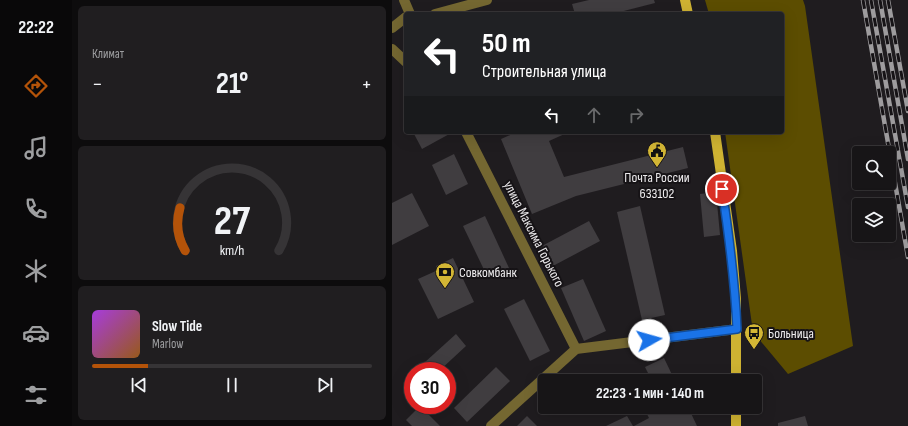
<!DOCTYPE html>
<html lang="ru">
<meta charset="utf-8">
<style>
:root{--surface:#171517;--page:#201e20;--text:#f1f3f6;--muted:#9e9fa1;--line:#363436;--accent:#b45309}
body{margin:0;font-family:"Sofia Sans Condensed",sans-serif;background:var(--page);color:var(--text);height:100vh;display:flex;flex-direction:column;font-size:15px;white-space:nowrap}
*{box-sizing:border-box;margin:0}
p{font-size:13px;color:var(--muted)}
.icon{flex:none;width:22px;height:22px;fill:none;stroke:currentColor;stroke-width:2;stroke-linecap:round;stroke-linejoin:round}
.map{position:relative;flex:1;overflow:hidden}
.sheet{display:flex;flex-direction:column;gap:6px;padding:6px;background:#0d0c0d;width:320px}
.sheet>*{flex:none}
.banner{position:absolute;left:12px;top:12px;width:380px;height:122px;border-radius:4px;box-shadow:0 4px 16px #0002,0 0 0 1px var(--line);background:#202124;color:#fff;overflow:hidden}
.buttons{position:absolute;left:460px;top:146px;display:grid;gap:8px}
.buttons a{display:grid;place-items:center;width:44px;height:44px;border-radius:4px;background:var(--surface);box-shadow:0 4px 16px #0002,0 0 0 1px var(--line);font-size:20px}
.speed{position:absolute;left:12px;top:362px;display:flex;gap:8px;font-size:20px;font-weight:700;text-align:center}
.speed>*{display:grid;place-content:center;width:52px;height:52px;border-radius:50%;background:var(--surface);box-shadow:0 4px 16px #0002,0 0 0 1px var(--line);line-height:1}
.speed .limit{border:6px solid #d22;background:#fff;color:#111}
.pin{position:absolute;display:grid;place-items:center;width:34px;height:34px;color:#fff;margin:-17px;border:2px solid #fff;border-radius:50%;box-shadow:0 1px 4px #0007}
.me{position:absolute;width:44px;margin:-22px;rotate:83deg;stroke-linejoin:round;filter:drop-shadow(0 0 3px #0008)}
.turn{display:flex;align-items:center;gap:14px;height:84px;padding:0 12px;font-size:18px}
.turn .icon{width:52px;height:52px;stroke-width:2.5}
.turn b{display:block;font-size:28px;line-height:34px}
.lanes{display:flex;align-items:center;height:38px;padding:0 12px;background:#0003;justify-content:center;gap:20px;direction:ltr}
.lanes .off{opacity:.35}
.big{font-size:30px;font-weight:700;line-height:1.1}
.sheet .card{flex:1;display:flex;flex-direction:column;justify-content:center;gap:6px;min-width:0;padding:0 14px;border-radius:6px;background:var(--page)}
.sheet .dial{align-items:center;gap:0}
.dial svg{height:104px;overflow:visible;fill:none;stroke:var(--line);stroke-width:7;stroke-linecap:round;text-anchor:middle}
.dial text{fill:var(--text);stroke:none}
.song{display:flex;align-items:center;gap:12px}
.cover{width:48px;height:48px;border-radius:6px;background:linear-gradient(135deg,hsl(280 70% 55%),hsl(30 70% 35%))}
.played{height:4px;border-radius:2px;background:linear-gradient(90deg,var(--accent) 20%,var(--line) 20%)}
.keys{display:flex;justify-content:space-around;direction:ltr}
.heat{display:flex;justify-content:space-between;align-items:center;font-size:22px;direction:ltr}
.trip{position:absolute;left:146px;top:374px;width:224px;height:40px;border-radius:4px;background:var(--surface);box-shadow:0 4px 16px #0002,0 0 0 1px var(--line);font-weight:700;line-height:40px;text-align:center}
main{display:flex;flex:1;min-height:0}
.tab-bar{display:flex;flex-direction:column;width:72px;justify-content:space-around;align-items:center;background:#090809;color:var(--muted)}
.tab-bar .icon{width:28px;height:28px}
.tab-bar .on{color:var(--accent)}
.tab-bar b{font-size:18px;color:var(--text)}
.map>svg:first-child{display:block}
</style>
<main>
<nav class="tab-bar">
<b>22:22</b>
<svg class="icon on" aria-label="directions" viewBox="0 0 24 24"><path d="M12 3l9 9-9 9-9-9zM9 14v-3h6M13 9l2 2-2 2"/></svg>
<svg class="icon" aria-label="music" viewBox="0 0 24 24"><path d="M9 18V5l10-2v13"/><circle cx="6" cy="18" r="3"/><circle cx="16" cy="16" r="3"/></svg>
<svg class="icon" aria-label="phone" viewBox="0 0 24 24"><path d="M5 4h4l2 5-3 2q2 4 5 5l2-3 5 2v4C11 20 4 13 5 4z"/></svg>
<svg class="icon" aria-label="climate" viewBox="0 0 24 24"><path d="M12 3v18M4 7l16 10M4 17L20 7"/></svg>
<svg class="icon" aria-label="car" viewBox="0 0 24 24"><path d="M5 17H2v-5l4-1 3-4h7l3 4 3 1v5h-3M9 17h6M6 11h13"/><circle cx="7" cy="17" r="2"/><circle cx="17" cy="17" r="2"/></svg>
<svg class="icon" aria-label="filters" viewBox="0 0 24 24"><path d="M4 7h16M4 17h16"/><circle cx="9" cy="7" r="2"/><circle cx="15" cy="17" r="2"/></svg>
</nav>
<section class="sheet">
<div class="card"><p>Климат</p>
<div class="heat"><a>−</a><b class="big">21°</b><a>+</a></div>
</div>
<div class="card dial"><svg viewBox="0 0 100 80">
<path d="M14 69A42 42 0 1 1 86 69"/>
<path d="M14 69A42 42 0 0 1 10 36" stroke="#b45309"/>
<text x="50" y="56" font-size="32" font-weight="700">27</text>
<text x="50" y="72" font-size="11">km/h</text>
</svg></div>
<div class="card">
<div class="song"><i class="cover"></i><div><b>Slow Tide</b><p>Marlow</p></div></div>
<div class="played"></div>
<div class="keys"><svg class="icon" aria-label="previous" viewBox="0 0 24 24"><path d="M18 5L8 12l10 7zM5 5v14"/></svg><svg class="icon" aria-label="pause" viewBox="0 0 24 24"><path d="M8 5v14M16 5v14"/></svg><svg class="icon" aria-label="next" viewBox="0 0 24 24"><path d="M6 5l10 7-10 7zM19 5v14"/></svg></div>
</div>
</section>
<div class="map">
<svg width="516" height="426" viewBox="0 0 516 426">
<rect width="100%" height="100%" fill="#1f1c1f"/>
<path fill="#5c4d01" d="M313 0H411L413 6 461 346 396 374 361 332 333 132H390V14H317Z"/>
<g fill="#403d40">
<path d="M197 0H262L263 3 220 14H183L180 4Z"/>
<path d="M21 132H61L30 149Z"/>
<path d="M125 132H177L157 141 172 177 291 147 296 168 184 196 140 214 109 139Z"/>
<path d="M62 154 76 184 54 195 40 165Z"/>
<path d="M324 192 328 235 312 237 308 194Z"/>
<path d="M20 193 37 226 0 245V203Z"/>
<path d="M248 206 273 315 250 320 225 212Z"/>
<path d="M93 216 117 268 96 278 71 226Z"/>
<path d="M197 221 208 241 159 267 148 247Z"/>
<path d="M61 258 82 302 46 319 26 279 46 270 44 266Z"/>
<path d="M191 279 214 331 192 341 169 288Z"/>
<path d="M132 299 158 351 138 361 112 309Z"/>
<path d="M64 334 74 346 47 371H39L32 363Z"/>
<path d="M272 358 283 381H260L253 367Z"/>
<path d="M104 367 118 381 75 422 62 408Z"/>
<path d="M28 406 48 426H20L14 420Z"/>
<path d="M259 407H296L305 426H242L257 418 253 410Z"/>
<path d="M135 416 145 426H125Z"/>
<path d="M235 416 241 426H214Z"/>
<path d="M413 416 416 426H386V423Z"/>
</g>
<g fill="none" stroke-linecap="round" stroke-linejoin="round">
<g stroke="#746731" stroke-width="10">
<path d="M12 0 18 14"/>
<path d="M43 14 95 0"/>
<path d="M0 28 14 17"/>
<path d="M0 49 14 62"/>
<path d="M74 132 184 349"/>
<path d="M99 426 184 349 345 329"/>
</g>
<g stroke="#ceb232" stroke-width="10">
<path d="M293 0 296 14"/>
<path d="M323 132 340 251 344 299V381"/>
<path d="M344 426V407"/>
</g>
<defs>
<g id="rail">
<path d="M471 0 516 257"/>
<path d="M479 0 516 207"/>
<path d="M488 0 516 159"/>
<path d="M496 0 516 111"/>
</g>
</defs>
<use href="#rail" stroke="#9e9c9e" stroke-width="4.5"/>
<use href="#rail" stroke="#161316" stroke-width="3" stroke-dasharray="9" stroke-linecap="butt"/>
</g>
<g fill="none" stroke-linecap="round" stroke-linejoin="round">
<defs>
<path id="route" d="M257 340 345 329C343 282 337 236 330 189"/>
</defs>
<use href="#route" stroke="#114b97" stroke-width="10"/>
<use href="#route" stroke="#1a73e8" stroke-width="7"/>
</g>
<defs>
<symbol id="civic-pin" viewBox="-11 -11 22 30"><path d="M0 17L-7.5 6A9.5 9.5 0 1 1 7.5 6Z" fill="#d3b635" stroke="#161316"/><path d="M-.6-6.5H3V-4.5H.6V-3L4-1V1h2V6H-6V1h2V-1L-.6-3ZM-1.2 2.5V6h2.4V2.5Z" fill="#111"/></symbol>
<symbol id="bank-pin" viewBox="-11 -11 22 30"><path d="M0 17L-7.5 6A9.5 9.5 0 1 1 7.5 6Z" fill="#d3b635" stroke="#161316"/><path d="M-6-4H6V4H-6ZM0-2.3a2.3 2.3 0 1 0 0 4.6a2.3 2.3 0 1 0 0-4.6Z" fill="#111"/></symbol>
<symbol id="bus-pin" viewBox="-11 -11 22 30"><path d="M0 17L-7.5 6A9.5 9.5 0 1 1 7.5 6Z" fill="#d3b635" stroke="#161316"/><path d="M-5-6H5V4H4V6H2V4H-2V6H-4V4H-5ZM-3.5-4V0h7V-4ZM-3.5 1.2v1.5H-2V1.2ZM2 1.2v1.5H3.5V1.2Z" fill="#111"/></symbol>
</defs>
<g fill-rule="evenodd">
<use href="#civic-pin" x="254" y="140" width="22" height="30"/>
<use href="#bank-pin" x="42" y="261" width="22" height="30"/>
<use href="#bus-pin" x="351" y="322" width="22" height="30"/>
</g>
<g text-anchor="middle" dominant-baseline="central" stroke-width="4" stroke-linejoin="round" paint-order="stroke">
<g font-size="14" fill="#eeecee" stroke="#161316" text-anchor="start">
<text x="265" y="177" text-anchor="middle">Почта России<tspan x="265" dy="16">633102</tspan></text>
<text x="67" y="272">Совкомбанк</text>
<text x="376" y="333">Больница</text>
</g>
<g font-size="14" fill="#eeecee" stroke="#161316">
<text transform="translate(142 234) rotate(63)">улица Максима Горького</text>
</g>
</g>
</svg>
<div class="buttons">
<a><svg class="icon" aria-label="search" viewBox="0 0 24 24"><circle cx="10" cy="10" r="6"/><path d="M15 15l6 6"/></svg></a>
<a><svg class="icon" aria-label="layers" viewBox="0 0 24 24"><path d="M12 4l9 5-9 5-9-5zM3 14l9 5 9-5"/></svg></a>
</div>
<div class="speed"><div class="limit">30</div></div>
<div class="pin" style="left:330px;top:189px;background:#d93025"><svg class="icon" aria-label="arrive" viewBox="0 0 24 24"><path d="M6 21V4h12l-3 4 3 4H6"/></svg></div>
<svg class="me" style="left:257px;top:340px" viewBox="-20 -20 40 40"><circle r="19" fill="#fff"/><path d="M0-13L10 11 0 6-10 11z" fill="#1a73e8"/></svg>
<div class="trip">22:23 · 1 мин · 140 m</div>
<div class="banner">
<div class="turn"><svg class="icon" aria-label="left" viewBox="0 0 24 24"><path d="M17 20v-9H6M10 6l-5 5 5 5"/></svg><div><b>50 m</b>Строительная улица</div></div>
<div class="lanes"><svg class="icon" aria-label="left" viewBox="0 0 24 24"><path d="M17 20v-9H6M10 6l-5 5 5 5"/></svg><svg class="icon off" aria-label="ahead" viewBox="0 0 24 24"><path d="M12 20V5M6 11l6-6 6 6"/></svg><svg class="icon off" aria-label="right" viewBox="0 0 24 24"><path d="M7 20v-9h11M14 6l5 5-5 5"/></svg></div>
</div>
</div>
</main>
